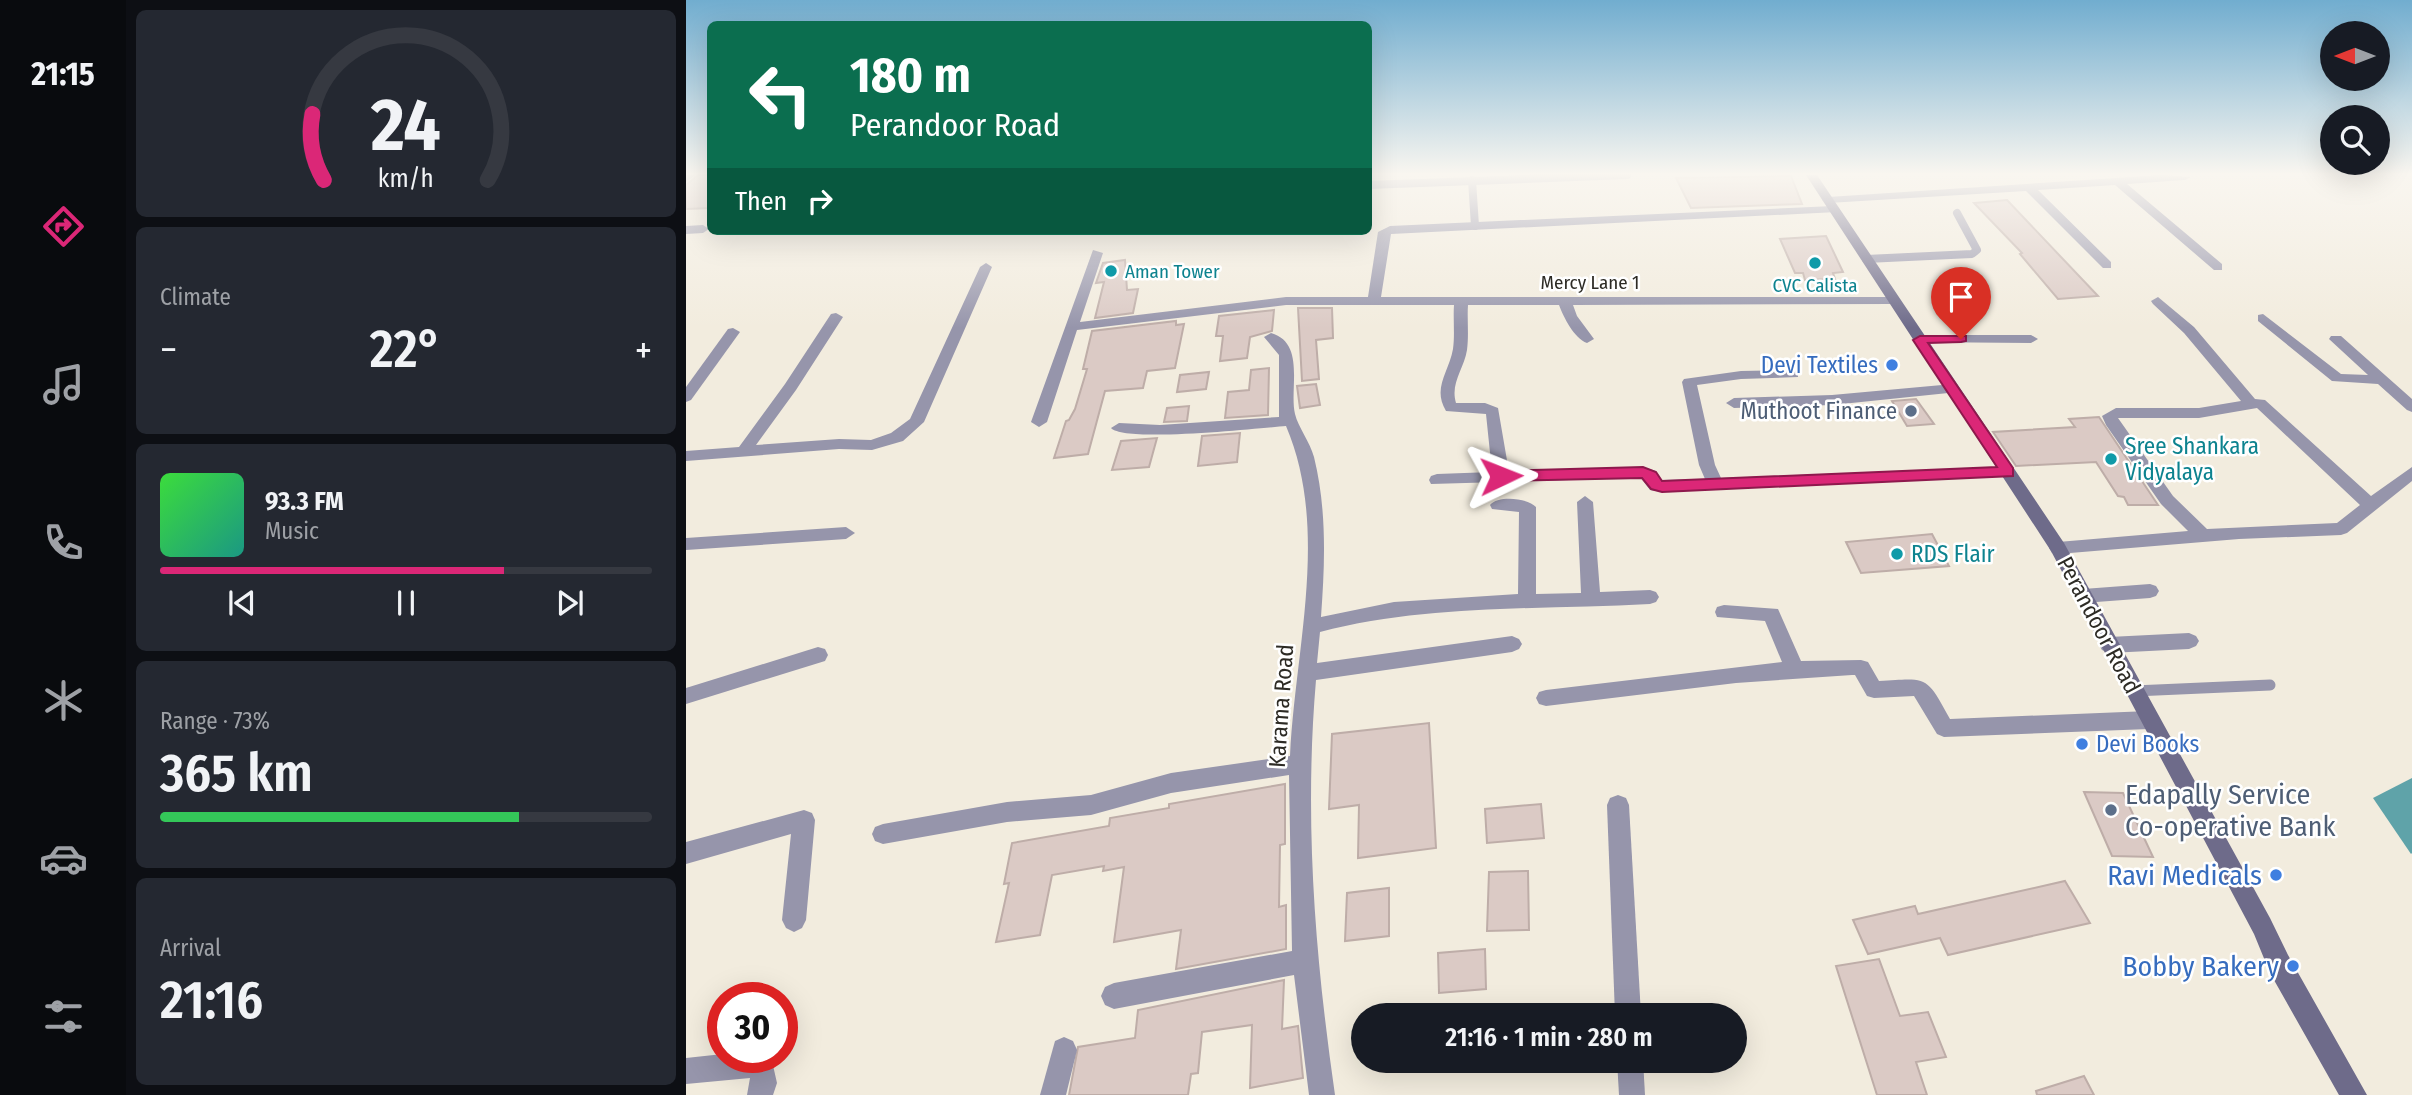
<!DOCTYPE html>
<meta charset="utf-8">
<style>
:root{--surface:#171b24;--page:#242831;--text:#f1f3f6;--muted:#9ea1a6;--line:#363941;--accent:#db2777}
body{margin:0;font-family:"Fira Sans Condensed",sans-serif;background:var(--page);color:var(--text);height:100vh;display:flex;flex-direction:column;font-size:26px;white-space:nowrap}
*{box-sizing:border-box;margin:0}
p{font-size:23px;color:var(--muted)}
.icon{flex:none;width:38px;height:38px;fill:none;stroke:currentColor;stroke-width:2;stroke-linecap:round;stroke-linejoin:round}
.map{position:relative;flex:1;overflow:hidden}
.sheet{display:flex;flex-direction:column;gap:10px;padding:10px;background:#0d0f14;width:560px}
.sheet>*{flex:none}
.guide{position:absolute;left:21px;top:21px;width:665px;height:214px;border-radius:10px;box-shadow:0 7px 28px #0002;background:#0b6e4f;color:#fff;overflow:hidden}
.needle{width:46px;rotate:270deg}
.buttons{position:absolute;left:1634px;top:21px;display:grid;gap:14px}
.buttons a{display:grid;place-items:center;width:70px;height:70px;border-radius:50%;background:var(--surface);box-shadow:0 7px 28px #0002;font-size:35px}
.speed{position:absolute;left:21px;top:982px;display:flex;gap:14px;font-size:35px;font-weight:700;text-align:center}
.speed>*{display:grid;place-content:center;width:91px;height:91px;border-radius:50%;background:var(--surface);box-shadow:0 7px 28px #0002;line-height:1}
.speed .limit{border:10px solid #d22;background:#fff;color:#111}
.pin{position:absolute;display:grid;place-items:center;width:60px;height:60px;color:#fff;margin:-72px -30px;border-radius:50% 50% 50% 0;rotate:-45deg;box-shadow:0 0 7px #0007}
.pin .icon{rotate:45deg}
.me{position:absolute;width:77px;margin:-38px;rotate:88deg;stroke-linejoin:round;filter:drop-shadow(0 0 5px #0008)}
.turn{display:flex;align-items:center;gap:24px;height:147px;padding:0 28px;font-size:32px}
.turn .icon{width:91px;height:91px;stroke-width:2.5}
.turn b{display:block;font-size:49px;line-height:60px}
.then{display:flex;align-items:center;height:66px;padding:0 28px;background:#0003;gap:14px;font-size:26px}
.big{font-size:52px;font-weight:600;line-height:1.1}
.sheet .tile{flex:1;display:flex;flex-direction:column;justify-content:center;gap:10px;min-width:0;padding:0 24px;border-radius:10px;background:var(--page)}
.sheet .dial{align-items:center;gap:0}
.dial svg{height:182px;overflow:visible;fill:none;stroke:var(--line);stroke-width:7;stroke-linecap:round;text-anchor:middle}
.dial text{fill:var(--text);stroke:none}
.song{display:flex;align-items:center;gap:21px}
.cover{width:84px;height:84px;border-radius:10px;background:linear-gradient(135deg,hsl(120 70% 55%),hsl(170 70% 35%))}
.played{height:7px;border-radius:4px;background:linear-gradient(90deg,var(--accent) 70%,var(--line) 70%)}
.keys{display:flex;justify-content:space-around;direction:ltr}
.heat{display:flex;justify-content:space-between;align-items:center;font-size:38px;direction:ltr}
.charge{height:10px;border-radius:5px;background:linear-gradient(90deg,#34c759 73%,var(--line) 0)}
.trip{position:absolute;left:665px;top:1003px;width:396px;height:70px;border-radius:35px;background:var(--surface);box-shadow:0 7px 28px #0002;font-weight:600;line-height:70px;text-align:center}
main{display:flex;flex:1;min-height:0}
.tab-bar{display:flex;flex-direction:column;width:126px;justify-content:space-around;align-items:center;background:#090b0e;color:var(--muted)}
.tab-bar .icon{width:49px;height:49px}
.tab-bar .active{color:var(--accent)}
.tab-bar b{font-size:32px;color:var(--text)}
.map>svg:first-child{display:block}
</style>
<main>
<nav class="tab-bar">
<b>21:15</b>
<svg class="icon active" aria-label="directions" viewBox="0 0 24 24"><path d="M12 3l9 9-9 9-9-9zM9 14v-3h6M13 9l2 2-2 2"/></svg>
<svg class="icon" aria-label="music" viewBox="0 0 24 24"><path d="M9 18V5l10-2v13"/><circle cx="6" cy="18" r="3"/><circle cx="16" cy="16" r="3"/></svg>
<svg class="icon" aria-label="phone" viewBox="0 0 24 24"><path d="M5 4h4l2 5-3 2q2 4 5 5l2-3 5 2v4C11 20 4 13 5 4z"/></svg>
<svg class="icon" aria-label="climate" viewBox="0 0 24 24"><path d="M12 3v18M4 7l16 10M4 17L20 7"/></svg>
<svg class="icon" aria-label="car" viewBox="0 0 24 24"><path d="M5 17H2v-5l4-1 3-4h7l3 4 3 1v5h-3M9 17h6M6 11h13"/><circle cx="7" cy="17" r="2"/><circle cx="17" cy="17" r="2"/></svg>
<svg class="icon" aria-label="filters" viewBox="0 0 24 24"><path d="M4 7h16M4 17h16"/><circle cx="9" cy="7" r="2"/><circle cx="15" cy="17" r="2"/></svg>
</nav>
<section class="sheet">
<div class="tile dial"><svg viewBox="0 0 100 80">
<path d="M14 69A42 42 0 1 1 86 69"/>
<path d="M14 69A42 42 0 0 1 9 40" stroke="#db2777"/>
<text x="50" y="56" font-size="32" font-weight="700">24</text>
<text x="50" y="72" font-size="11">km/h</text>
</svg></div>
<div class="tile"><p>Climate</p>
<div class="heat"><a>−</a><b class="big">22°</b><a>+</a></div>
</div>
<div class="tile">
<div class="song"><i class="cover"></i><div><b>93.3 FM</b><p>Music</p></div></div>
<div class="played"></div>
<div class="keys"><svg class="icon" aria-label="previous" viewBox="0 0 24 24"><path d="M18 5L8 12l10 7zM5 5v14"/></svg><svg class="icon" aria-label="pause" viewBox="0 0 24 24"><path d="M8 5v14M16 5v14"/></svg><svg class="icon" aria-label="next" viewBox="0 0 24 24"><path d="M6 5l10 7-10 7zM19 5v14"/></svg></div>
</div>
<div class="tile"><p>Range · 73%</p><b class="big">365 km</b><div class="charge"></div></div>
<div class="tile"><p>Arrival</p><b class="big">21:16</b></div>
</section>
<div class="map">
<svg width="1726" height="1095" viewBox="0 0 1726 1095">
<rect width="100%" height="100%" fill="#f2ecde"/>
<path fill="#5fa3a9" d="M1726 778V853L1725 854 1687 798Z"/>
<g fill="#dbcac5" stroke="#beada8" stroke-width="2">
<path d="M12 175H24V208L0 209V185Z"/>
<path d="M1105 176 1116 204 1005 208 990 178Z"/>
<path d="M1321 200 1412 296 1372 299 1334 254 1336 253 1288 203Z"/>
<path d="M1140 236 1157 272 1147 273 1149 279 1119 280 1117 273H1109L1094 239Z"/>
<path d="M439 260 441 290 452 289 447 313 409 318 418 282 410 283 417 263Z"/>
<path d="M612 308H646L647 338 630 340 633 379 616 381Z"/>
<path d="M588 310 586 331 564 337 561 358 534 361 537 336H530L533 316Z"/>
<path d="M490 321V325L498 324 489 368 461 371 457 388 419 391 402 454 368 458 380 421 383 420 389 409 401 369H397L406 331Z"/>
<path d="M583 368 582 415 539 418 542 392 563 390 565 370Z"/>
<path d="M523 372 520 389 491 392 494 375Z"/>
<path d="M630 384 634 405 614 408 611 386Z"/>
<path d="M1230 399 1248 424 1221 426 1206 401Z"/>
<path d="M503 406 501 421 478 422 481 408Z"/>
<path d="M1413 417 1472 505H1442L1438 497 1432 496 1410 462 1330 466 1307 432 1389 427 1383 419Z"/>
<path d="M554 433 551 462 512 466 516 436Z"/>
<path d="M471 438 463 467 426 470 435 441Z"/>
<path d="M1246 534 1263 566 1175 573 1160 542Z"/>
<path d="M743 723 750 848 672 858 673 805 643 809 646 734Z"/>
<path d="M599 784V844L594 845 593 907 600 905V949L490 969 495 930 428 942 438 867 417 871 418 866 366 875 354 935 310 942 323 883 318 884 326 843 423 826 424 818 483 808V804Z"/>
<path d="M1398 792 1437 793 1467 857 1426 856Z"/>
<path d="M855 804 858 838 801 843 799 809Z"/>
<path d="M842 871 843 930 801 931 803 872Z"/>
<path d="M1379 881 1404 923 1262 955 1254 938 1182 954 1167 920 1229 906 1232 914Z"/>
<path d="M703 888V936L659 941 661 893Z"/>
<path d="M799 949 800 989 753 993 752 953Z"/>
<path d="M1193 959 1214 1016 1242 1012 1260 1057 1230 1062 1241 1095H1191L1150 966Z"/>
<path d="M598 980 596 1029 612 1026 617 1078 564 1088 566 1025 516 1032 512 1073 505 1074 502 1095H383L392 1047 449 1038 452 1010Z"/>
<path d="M1398 1076 1408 1095H1351L1350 1091Z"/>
</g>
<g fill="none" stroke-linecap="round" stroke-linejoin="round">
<g stroke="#9695ab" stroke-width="8">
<path d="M786 180 789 226"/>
<path d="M682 185 941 175"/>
<path d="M1180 259 1286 254 1291 250 1271 213"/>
</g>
<path stroke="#9695ab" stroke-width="11" d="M1448 691 1584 685"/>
<g fill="#9695ab" fill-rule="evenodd">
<path d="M0 175H9L0 182Z"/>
<path d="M1475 175 1505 177 1499 180 1441 184 1536 264V270H1528L1429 185 1352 190 1425 262V268H1417L1340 191 1142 203 1136 200 1142 197Z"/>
<path d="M1147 206 1153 210 1151 212 705 234 695 297H1212L1214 300 1207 304 887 305 891 316 908 339 901 343C888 338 878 318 873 305H782C781 319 783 335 781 350 778 369 764 383 770 403H799L812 408 823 472 957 467 970 471 975 480 1019 479 1013 465 996 382 998 379 1055 371 1107 370 1112 371V377L1055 379 1011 385 1029 465 1035 478 1322 467 1330 472 1328 476 976 492 964 490 955 478 745 484 743 480 745 476 751 474 806 472 800 414 760 411C746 388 763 372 767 349 769 335 767 319 768 305H600L391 330 361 422 353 427 345 422 407 250 417 253 394 322 600 297H682L692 232 704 226Z"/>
<path d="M0 226 17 225 23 229 17 233 0 234Z"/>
<path d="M300 263 306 267 238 422 217 441 186 450 153 449 0 461V451L53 447 99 384 145 314 150 313 157 317 110 390 70 445 153 439 185 440 205 433 224 419 294 267Z"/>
<path d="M1472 297 1508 327 1569 399 1579 400 1685 496 1726 467V481L1661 533 1655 535 1553 539 1372 554 1366 553 1363 548 1372 542 1502 531 1475 504 1420 425 1416 416 1430 408H1513L1555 401 1498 333 1467 304 1465 301ZM1571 408 1674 505 1651 523 1521 529 1487 496 1432 418H1513Z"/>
<path d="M1577 314 1655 374 1682 375 1643 339 1645 336H1655L1726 399V412L1721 410 1692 384 1646 381 1572 321V315Z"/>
<path d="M47 328 54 332 5 400 0 402V387L42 329Z"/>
<path d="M585 333C620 343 603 389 609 414 612 427 624 442 628 457 641 510 639 563 635 617L708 602 832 594 833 512 806 509 804 505C812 495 842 498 850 507V594L895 593 891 502 899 496 907 502 914 592 964 590 970 592 973 597 970 602 964 604C854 610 742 604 634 632L631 663 826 636 833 639 836 644 833 649 826 652 630 680C618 820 629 956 649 1095H623L608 975 428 1009 419 1005 415 996 419 987 428 983 606 951 603 775 485 793 405 815 321 822 197 844 189 841 186 834 189 827 197 824 321 802 405 795 485 773 604 756C609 649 644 529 600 426 573 428 439 443 425 428L433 423 474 425 593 417V355L578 337Z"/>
<path d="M1234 335H1345L1352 339 1345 343 1229 342 1227 339Z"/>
<path d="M1267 384 1274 389 1272 392 1146 405 1048 408 1040 403 1048 398 1146 395Z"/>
<path d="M160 527 169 533 160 539 0 550V538Z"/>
<path d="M1464 584 1470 586 1473 591 1470 596 1464 598 1397 603 1391 601 1388 596 1391 591 1397 589Z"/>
<path d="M1038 605 1092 609 1115 661 1175 660 1182 662 1193 681C1242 678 1240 675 1264 719L1463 711 1470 714 1473 720 1470 726 1463 729 1258 737 1251 734 1228 696 1188 698 1181 696 1169 675H1166L1050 683 860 706 853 704 850 698 853 692 860 690 1096 662 1079 621 1031 617 1029 612 1031 607Z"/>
<path d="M1503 633 1510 636 1513 641 1510 646 1503 649 1423 653 1416 650 1413 645 1416 640 1423 637Z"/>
<path d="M132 647 139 649 142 655 139 661 0 704V688Z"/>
<path d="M932 795 940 798 943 805 955 1015H929L921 805 924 798Z"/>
<path d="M118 810 126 813 129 820 120 920 116 928 108 932 100 928 96 920 105 834 0 864V842Z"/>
<path d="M378 1037 387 1041 391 1050 380 1095H354L369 1041Z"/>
<path d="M37 1054V1057H78L86 1061 91 1083 87 1095H61L64 1078 0 1084V1058Z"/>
<path d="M931 1060H957L959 1095H933Z"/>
</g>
<path fill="#6e6b8a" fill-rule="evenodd" d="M1120 175H1131L1378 543 1584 918 1602 955 1681 1095H1653L1584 973 1568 934 1365 551Z"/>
</g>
<linearGradient id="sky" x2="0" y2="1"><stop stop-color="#71adcf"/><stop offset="0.53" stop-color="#f9f6f0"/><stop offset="1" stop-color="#f9f6f0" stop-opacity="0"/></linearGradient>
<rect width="1726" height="328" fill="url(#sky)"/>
<path fill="#db2777" stroke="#8e194d" stroke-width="2" d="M1280 336V341L1275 342 1242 343 1327 468V476L976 492 965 489 956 478 815 481 807 476 815 471 957 467 970 472 976 481 1311 467 1227 340 1234 336Z"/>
<g fill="#0f9aa8" stroke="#fff" stroke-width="2.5">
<circle cx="1129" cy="263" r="7"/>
<circle cx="425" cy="271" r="7"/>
<circle cx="1425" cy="459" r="7"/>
<circle cx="1211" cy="554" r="7"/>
</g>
<g fill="#3f7fe0" stroke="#fff" stroke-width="2.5">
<circle cx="1206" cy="365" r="7"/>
<circle cx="1396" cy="744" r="7"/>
<circle cx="1590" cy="875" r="7"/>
<circle cx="1607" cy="966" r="7"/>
</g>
<g fill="#5c6f8a" stroke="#fff" stroke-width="2.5">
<circle cx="1225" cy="411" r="7"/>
<circle cx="1425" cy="810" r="7"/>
</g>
<g text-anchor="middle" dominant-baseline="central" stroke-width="5" stroke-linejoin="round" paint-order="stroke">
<g font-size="19" fill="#0d838f" stroke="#fff" text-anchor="start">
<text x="439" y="271">Aman Tower</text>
<text x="1129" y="285" text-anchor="middle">CVC Calista</text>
</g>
<g font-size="19" fill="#2d2b25" stroke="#fff">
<text x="904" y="282">Mercy Lane 1</text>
</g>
<g font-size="23" fill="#366cbe" stroke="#fff" text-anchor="end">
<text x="1192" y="365">Devi Textiles</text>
<text x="1410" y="744" text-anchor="start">Devi Books</text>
</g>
<g font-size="23" fill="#4e5e75" stroke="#fff" text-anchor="end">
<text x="1211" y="411">Muthoot Finance</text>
</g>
<g font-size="23" fill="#0d838f" stroke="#fff" text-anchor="start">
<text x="1439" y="446">Sree Shankara<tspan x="1439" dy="26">Vidyalaya</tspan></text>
<text x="1225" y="554">RDS Flair</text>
</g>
<g font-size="23" fill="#2d2b25" stroke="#fff">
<text transform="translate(1413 625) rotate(62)">Perandoor Road</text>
<text transform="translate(595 706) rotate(-86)">Karama Road</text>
</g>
<g font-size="28" fill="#4e5e75" stroke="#fff" text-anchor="start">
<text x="1439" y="794">Edapally Service<tspan x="1439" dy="32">Co-operative Bank</tspan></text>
</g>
<g font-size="28" fill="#366cbe" stroke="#fff" text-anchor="end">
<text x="1576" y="875">Ravi Medicals</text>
<text x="1593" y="966">Bobby Bakery</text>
</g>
</g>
</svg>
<div class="buttons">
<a><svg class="needle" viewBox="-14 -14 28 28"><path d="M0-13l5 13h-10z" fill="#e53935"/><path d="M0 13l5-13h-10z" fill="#9ea1a6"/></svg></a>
<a><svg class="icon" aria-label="search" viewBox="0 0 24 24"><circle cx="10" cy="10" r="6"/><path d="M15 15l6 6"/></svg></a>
</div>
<div class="speed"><div class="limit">30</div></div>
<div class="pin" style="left:1275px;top:339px;background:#d93025"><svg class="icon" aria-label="arrive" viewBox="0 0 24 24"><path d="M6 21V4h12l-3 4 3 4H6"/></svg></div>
<svg class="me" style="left:815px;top:476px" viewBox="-20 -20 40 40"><path d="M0-17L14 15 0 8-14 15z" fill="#db2777" stroke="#fff" stroke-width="4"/></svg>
<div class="trip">21:16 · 1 min · 280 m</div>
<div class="guide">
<div class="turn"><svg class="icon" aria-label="left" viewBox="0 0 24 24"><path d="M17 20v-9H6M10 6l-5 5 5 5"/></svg><div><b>180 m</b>Perandoor Road</div></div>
<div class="then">Then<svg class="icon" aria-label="right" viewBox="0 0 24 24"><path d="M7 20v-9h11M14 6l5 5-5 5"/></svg></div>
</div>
</div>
</main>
